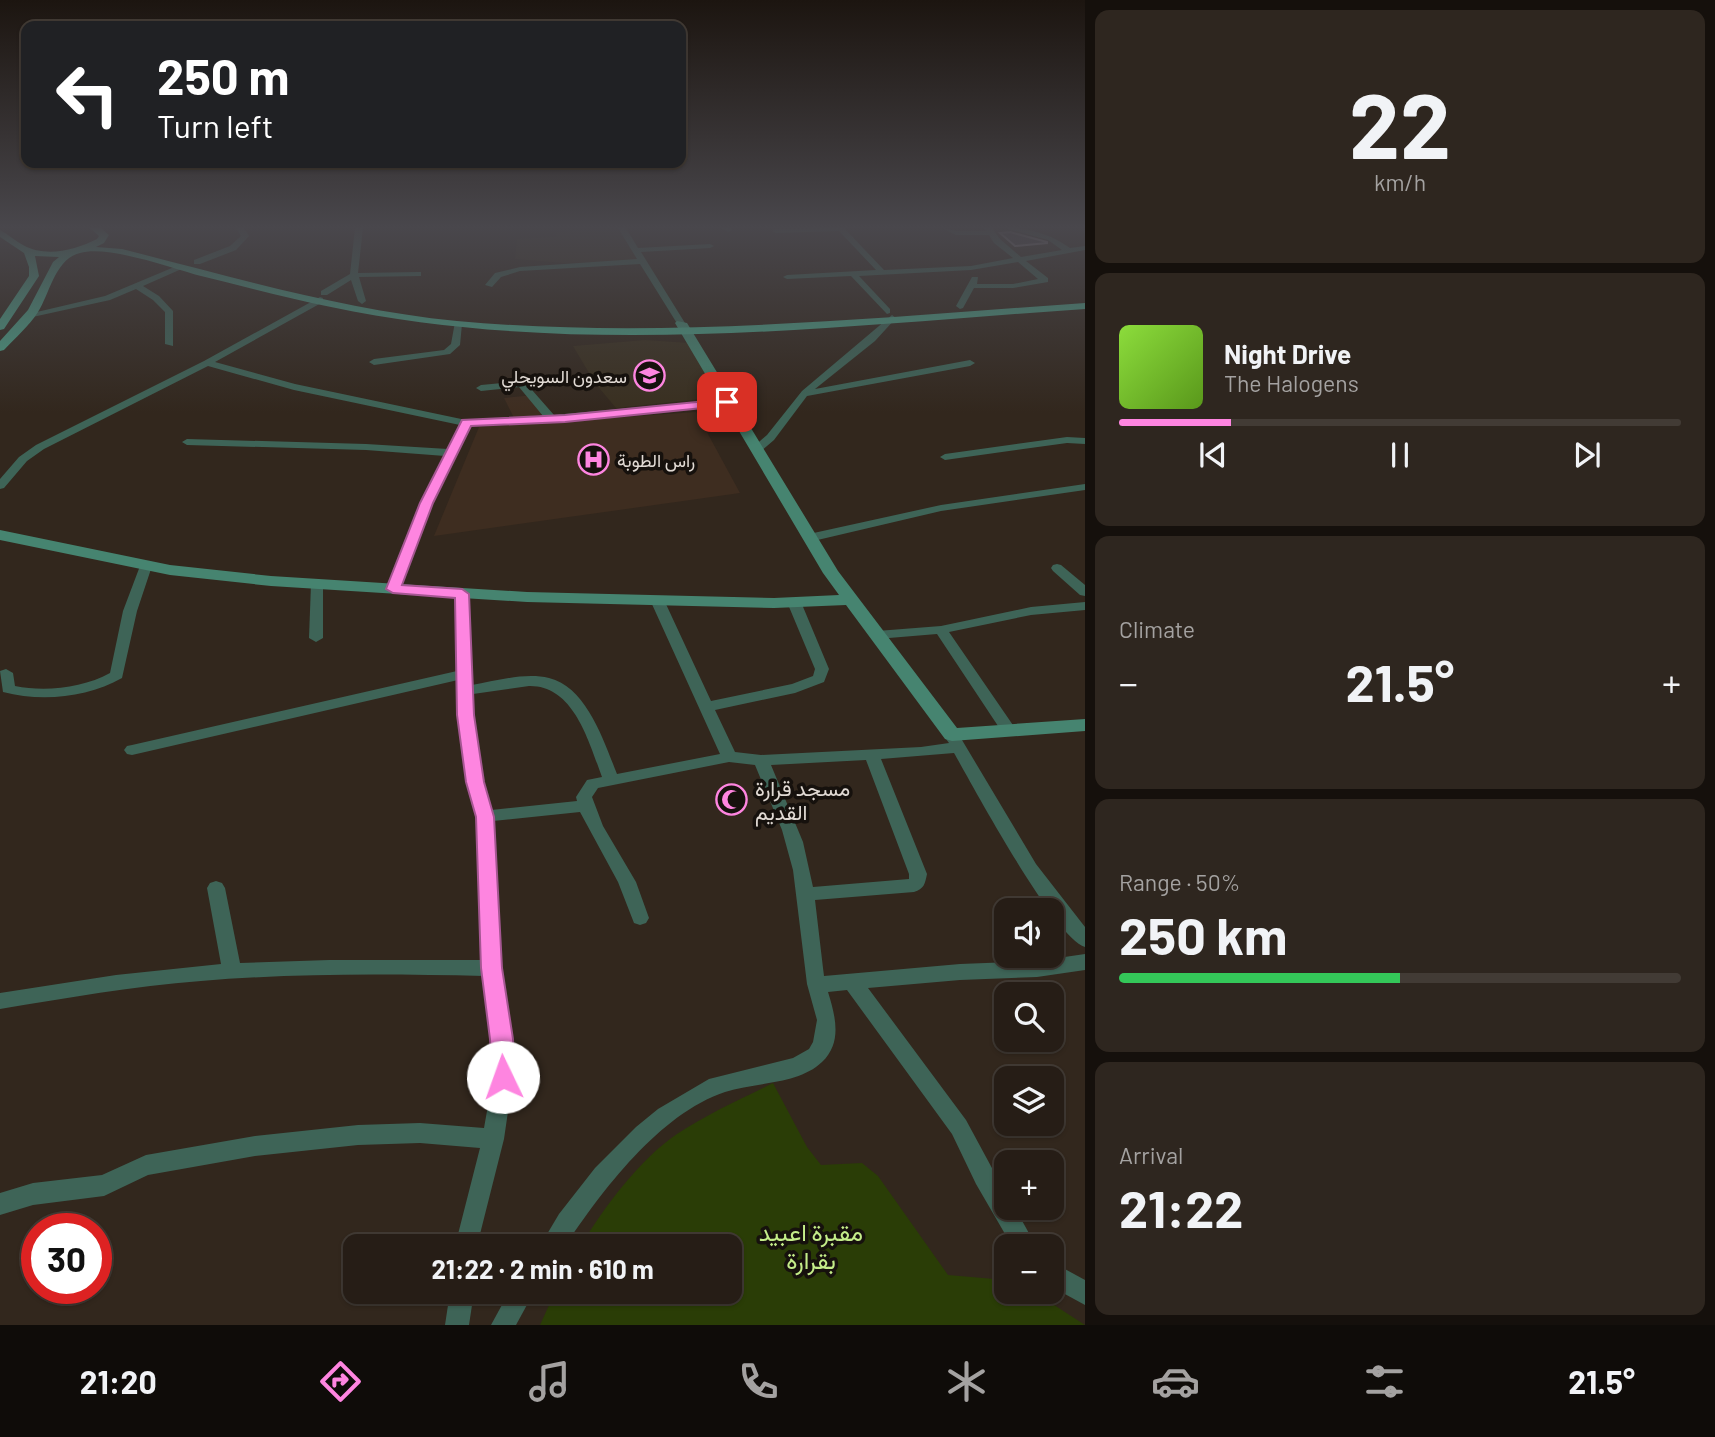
<!DOCTYPE html>
<meta charset="utf-8">
<style>
:root{--surface:#261d16;--page:#2e261f;--text:#f1f3f6;--muted:#a4a2a1;--line:#423b35;--accent:#fe85e0}
body{margin:0;font-family:Barlow,Vazirmatn,sans-serif;background:var(--page);color:var(--text);height:100vh;display:flex;flex-direction:column;font-size:26px;white-space:nowrap}
*{box-sizing:border-box;margin:0}
p{font-size:23px;color:var(--muted)}
.icon{flex:none;width:38px;height:38px;fill:none;stroke:currentColor;stroke-width:2;stroke-linecap:round;stroke-linejoin:round}
.map{position:relative;flex:1;overflow:hidden}
.drawer{display:flex;flex-direction:column;gap:10px;padding:10px;background:#15100c;width:630px}
.drawer>*{flex:none}
.top-card{position:absolute;left:21px;top:21px;width:665px;height:147px;border-radius:14px;box-shadow:0 2px 5px #0004,0 0 0 2px var(--line);background:#202124;color:#fff;overflow:hidden}
.controls{position:absolute;left:994px;top:898px;display:grid;gap:14px}
.controls a{display:grid;place-items:center;width:70px;height:70px;border-radius:14px;background:var(--surface);box-shadow:0 2px 5px #0004,0 0 0 2px var(--line);font-size:35px}
.speed{position:absolute;left:21px;top:1213px;display:flex;gap:14px;font-size:35px;font-weight:700;text-align:center}
.speed>*{display:grid;place-content:center;width:91px;height:91px;border-radius:50%;background:var(--surface);box-shadow:0 2px 5px #0004,0 0 0 2px var(--line);line-height:1}
.speed .limit{border:10px solid #d22;background:#fff;color:#111}
.pin{position:absolute;display:grid;place-items:center;width:60px;height:60px;color:#fff;margin:-30px;border-radius:14px;box-shadow:0 4px 10px #0006}
.me{position:absolute;width:77px;margin:-38px;rotate:357deg;stroke-linejoin:round;filter:drop-shadow(0 0 5px #0008)}
.turn{display:flex;align-items:center;gap:24px;height:147px;padding:0 21px;font-size:32px}
.turn .icon{width:91px;height:91px;stroke-width:2.5}
.turn b{display:block;font-size:49px;line-height:60px}
.big{font-size:52px;font-weight:700;line-height:1.1}
.drawer .tile{flex:1;display:flex;flex-direction:column;justify-content:center;gap:10px;min-width:0;padding:0 24px;border-radius:14px;background:var(--page)}
.drawer .dial{align-items:center;gap:0}
.dial b{font-size:91px;line-height:1}
.song{display:flex;align-items:center;gap:21px}
.cover{width:84px;height:84px;border-radius:10px;background:linear-gradient(135deg,hsl(90 70% 55%),hsl(90 70% 35%))}
.played{height:7px;border-radius:4px;background:linear-gradient(90deg,var(--accent) 20%,var(--line) 20%)}
.keys{display:flex;justify-content:space-around;direction:ltr}
.heat{display:flex;justify-content:space-between;align-items:center;font-size:38px;direction:ltr}
.charge{height:10px;border-radius:5px;background:linear-gradient(90deg,#34c759 50%,var(--line) 0)}
.trip{position:absolute;left:343px;top:1234px;width:399px;height:70px;border-radius:14px;background:var(--surface);box-shadow:0 2px 5px #0004,0 0 0 2px var(--line);font-weight:700;line-height:70px;text-align:center}
.menu{display:flex;height:112px;justify-content:space-around;align-items:center;background:#0f0c09;color:var(--muted)}
.menu .icon{width:49px;height:49px}
.menu .active{color:var(--accent)}
.menu b{font-size:32px;color:var(--text)}
main{display:flex;flex:1;min-height:0}
.map>svg:first-child{display:block}
</style>
<main>
<div class="map">
<svg width="1085" height="1325" viewBox="0 0 1085 1325">
<rect width="100%" height="100%" fill="#32271d"/>
<g fill="#3e2d20">
<path d="M535 395 546 414 514 418 504 398Z"/>
<path d="M696 412 740 493 434 536 479 427Z"/>
</g>
<g fill="#392f1f">
<path d="M619 228 640 261 564 263 515 259 517 239 556 237V232Z"/>
<path d="M645 340 690 343 721 397 616 408 595 383 573 346Z"/>
</g>
<path fill="#2a3d06" d="M773 1083 807 1147 821 1165 862 1163 878 1176 948 1275 1006 1280V1292H1034L1085 1325H540L555 1292H730V1246H581C603 1208 640 1159 677 1134 707 1114 741 1099 773 1083Z"/>
<path fill="#4c434f" stroke="#948a97" stroke-width="2" d="M1010 232 1047 242V243L1015 246 1000 233Z"/>
<g fill="none" stroke-linecap="round" stroke-linejoin="round">
<g fill="#3e6457" fill-rule="evenodd">
<path d="M236 228H244L249 236 236 250 200 264H194V260L230 246 241 236Z"/>
<path d="M355 228H363L358 273 418 272H421V276L359 277 366 301 362 304 358 301 351 280 327 295H321V291L350 274Z"/>
<path d="M618 228H626L638 248 710 244 714 246 710 248 641 252 685 323 684 325H678L640 264 520 271 501 277 492 287 485 285 495 273 520 267 637 259Z"/>
<path d="M722 228H730L732 230 728 232Z"/>
<path d="M844 228 884 270 971 266 1013 258 994 243 989 235H956L942 228 957 231H986L984 228H992L1000 239 1021 257 1062 250 1048 240 1005 228C1029 228 1051 234 1070 248L1085 246V250L1026 261 1048 278V282L1013 288H974L963 308 960 309 956 306 972 277H978L977 284H1013L1038 279 1018 262 971 270 859 276 890 309V313L887 314 851 276 787 279 783 277 787 275 876 270 839 231 776 233 772 231 776 229Z"/>
<path d="M179 265 186 267 143 286 159 296 173 311V346L165 344V312L153 300 136 289 110 300 28 318 24 315 105 296Z"/>
<path d="M320 297 323 298V302L215 362 295 384 466 420 543 416 519 387 481 391 476 388 481 385 522 381 525 382 554 415 728 399 733 402 728 405 565 421 470 426 433 503 399 589 393 593 387 589 421 503 445 456 366 450 187 445 182 442 187 439 366 444 448 449 460 425 294 390 208 366 44 449 27 461 4 488 0 489V479L19 457 36 445 204 361Z"/>
<path d="M892 315 896 318 875 341 815 389 970 360 975 363 970 366 807 396 774 440 760 452H752V448L767 435 802 391Z"/>
<path d="M455 322 462 324 460 345 450 354 374 365 369 362 374 359 444 350 451 344Z"/>
<path d="M1067 437 1085 438V444L1067 443 945 460 940 457 945 454Z"/>
<path d="M1085 484V490L941 511 809 542 803 538 809 534 941 505Z"/>
<path d="M146 562 152 566 137 611 122 678C87 698 41 702 3 692L0 671 6 669 13 673 15 686C45 692 83 688 110 673L123 611 140 566Z"/>
<path d="M1057 564 1061 565 1085 585V596L1080 595 1053 571 1051 568 1053 565Z"/>
<path d="M317 580 323 584V638L316 642 309 638 311 584Z"/>
<path d="M462 590 468 594 472 685C496 681 525 672 549 678 587 687 604 742 617 774L720 754 651 602 658 598 665 602 711 701 792 684 813 676 815 669 787 602 794 598 801 602 829 669 824 682 795 693 715 710 735 752 761 755 921 747 949 743 946 739 949 735H959L1036 864 1085 927V947C1054 937 974 788 954 753L881 759 927 874C925 884 924 889 914 892L815 900 823 968 824 976 960 964 1037 961 1085 954V970L1037 977 960 980 868 988 966 1120 1006 1194V1208H1015L1036 1246H1012L976 1184 952 1134 847 990 828 992C835 1015 843 1042 822 1062 798 1085 755 1082 725 1092 659 1114 602 1191 565 1246H540L559 1214 595 1168 636 1127 658 1109 709 1079 793 1058 809 1049 813 1042 817 1020 807 984 793 870 782 830 755 765 729 762 598 788 592 797 603 826 636 882 649 918 646 923 640 925 634 923 618 882 580 812 493 821 501 968 512 1039 513 1077 504 1139 477 1246H455L480 1148 420 1143 358 1145 255 1156 148 1175 104 1196 33 1205 0 1215V1193L33 1183 102 1175 146 1155 255 1136 358 1125 420 1123 484 1128 493 1077 492 1039 484 976C390 974 295 973 201 981 133 986 67 998 0 1009V993L116 975 221 964 207 888 210 883 216 881 222 883 225 888 240 963 329 960H482L477 816 468 782 459 715 458 680 132 755 127 754 124 750 127 746 132 745 457 671 456 594ZM529 686C574 685 589 742 602 777L587 780 576 797 577 801 491 810C481 772 474 733 473 694ZM866 760 909 874V879L813 887 803 842 771 765Z"/>
<path d="M1085 602V610L1031 615 949 632 1017 731 1009 736 1004 735 937 634 877 639 870 635 877 631 941 626 1031 607Z"/>
<path d="M1052 1262 1085 1280V1305L1052 1287Z"/>
<path d="M450 1292H474L469 1325H445Z"/>
<path d="M509 1292H534L516 1325H491Z"/>
</g>
<path fill="#468470" fill-rule="evenodd" d="M677 321 687 323 838 571 957 728 1085 719V731L952 741 945 739 846 605 774 608 527 602 271 586 170 575 0 540V530L170 565 271 576 527 592 774 598 839 595 823 573 675 323Z"/>
<path fill="#4b9d84" fill-rule="evenodd" d="M90 228H101L109 235 104 243 96 247 122 249C233 277 343 310 457 321 666 340 877 317 1085 303V309C835 326 579 359 331 307 286 298 242 286 197 275 169 267 107 245 80 253 55 259 50 293 38 312 29 326 15 338 4 350L0 351V341L28 310 53 262 59 257 35 256 39 276 4 329 0 330V319L29 276V267L24 253 0 237V230C8 234 15 241 23 245 46 258 75 250 97 239L99 236Z"/>
</g>
<linearGradient id="sky" x2="0" y2="1"><stop stop-color="#1c1510"/><stop offset="0.55" stop-color="#49474c"/><stop offset="1" stop-color="#49474c" stop-opacity="0"/></linearGradient>
<rect width="1085" height="413" fill="url(#sky)"/>
<path fill="#fe85e0" stroke="#a55692" stroke-width="2" d="M727 399 733 402 732 405 565 422 471 426 433 503 402 585 462 589 469 594 474 715 484 782 494 817 502 968 513 1039 515 1077 511 1084 503 1087 495 1084 492 1077 490 1039 481 968 476 817 466 782 457 715 455 598 393 593 386 589 420 503 462 420 565 415Z"/>
<defs>
<symbol id="school-ring" viewBox="-11 -11 22 22"><circle r="9.5" fill="#16110d" stroke="#fe85e0" stroke-width="1.5"/><path d="M0-5L7-2L0 1L-7-2ZM-4 1L0 2.5L4 1V4Q0 6-4 4Z" fill="#fe85e0"/></symbol>
<symbol id="hospital-ring" viewBox="-11 -11 22 22"><circle r="9.5" fill="#16110d" stroke="#fe85e0" stroke-width="1.5"/><path d="M-5-5h3v3.5h4V-5h3V5h-3V1.5h-4V5h-3Z" fill="#fe85e0"/></symbol>
<symbol id="mosque-ring" viewBox="-11 -11 22 22"><circle r="9.5" fill="#16110d" stroke="#fe85e0" stroke-width="1.5"/><path d="M3.5-4.9A6 6 0 1 0 3.5 4.9A5 5 0 1 1 3.5-4.9Z" fill="#fe85e0"/></symbol>
</defs>
<g fill-rule="evenodd">
<use href="#school-ring" x="632" y="358" width="35" height="35"/>
<use href="#hospital-ring" x="576" y="442" width="35" height="35"/>
<use href="#mosque-ring" x="714" y="782" width="35" height="35"/>
</g>
<g text-anchor="middle" dominant-baseline="central" stroke-width="7" stroke-linejoin="round" paint-order="stroke">
<g font-size="18" fill="#e1dad4" stroke="#16110d" text-anchor="end">
<text x="627" y="376">سعدون السويحلي</text>
<text x="617" y="460" text-anchor="start">راس الطوبة</text>
</g>
<g font-size="21" fill="#e1dad4" stroke="#16110d" text-anchor="start">
<text x="755" y="787">مسجد قرارة<tspan x="755" dy="24">القديم</tspan></text>
</g>
<g font-size="24" fill="#c4ed89" stroke="#16110d">
<text x="811" y="1231">مقبرة اعبيد<tspan x="811" dy="28">بقرارة</tspan></text>
</g>
</g>
</svg>
<div class="controls">
<a><svg class="icon" aria-label="sound" viewBox="0 0 24 24"><path d="M4 9h4l5-4v14l-5-4H4zM17 9q2 3 0 6"/></svg></a>
<a><svg class="icon" aria-label="search" viewBox="0 0 24 24"><circle cx="10" cy="10" r="6"/><path d="M15 15l6 6"/></svg></a>
<a><svg class="icon" aria-label="layers" viewBox="0 0 24 24"><path d="M12 4l9 5-9 5-9-5zM3 14l9 5 9-5"/></svg></a>
<a>+</a>
<a>−</a>
</div>
<div class="speed"><div class="limit">30</div></div>
<div class="pin" style="left:727px;top:402px;background:#d93025"><svg class="icon" aria-label="arrive" viewBox="0 0 24 24"><path d="M6 21V4h12l-3 4 3 4H6"/></svg></div>
<svg class="me" style="left:503px;top:1077px" viewBox="-20 -20 40 40"><circle r="19" fill="#fff"/><path d="M0-13L10 11 0 6-10 11z" fill="#fe85e0"/></svg>
<div class="trip">21:22 · 2 min · 610 m</div>
<div class="top-card">
<div class="turn"><svg class="icon" aria-label="left" viewBox="0 0 24 24"><path d="M17 20v-9H6M10 6l-5 5 5 5"/></svg><div><b>250 m</b>Turn left</div></div>
</div>
</div>
<section class="drawer">
<div class="tile dial"><b>22</b><p>km/h</p></div>
<div class="tile">
<div class="song"><i class="cover"></i><div><b>Night Drive</b><p>The Halogens</p></div></div>
<div class="played"></div>
<div class="keys"><svg class="icon" aria-label="previous" viewBox="0 0 24 24"><path d="M18 5L8 12l10 7zM5 5v14"/></svg><svg class="icon" aria-label="pause" viewBox="0 0 24 24"><path d="M8 5v14M16 5v14"/></svg><svg class="icon" aria-label="next" viewBox="0 0 24 24"><path d="M6 5l10 7-10 7zM19 5v14"/></svg></div>
</div>
<div class="tile"><p>Climate</p>
<div class="heat"><a>−</a><b class="big">21.5°</b><a>+</a></div>
</div>
<div class="tile"><p>Range · 50%</p><b class="big">250 km</b><div class="charge"></div></div>
<div class="tile"><p>Arrival</p><b class="big">21:22</b></div>
</section>
</main>
<nav class="menu">
<b>21:20</b>
<svg class="icon active" aria-label="directions" viewBox="0 0 24 24"><path d="M12 3l9 9-9 9-9-9zM9 14v-3h6M13 9l2 2-2 2"/></svg>
<svg class="icon" aria-label="music" viewBox="0 0 24 24"><path d="M9 18V5l10-2v13"/><circle cx="6" cy="18" r="3"/><circle cx="16" cy="16" r="3"/></svg>
<svg class="icon" aria-label="phone" viewBox="0 0 24 24"><path d="M5 4h4l2 5-3 2q2 4 5 5l2-3 5 2v4C11 20 4 13 5 4z"/></svg>
<svg class="icon" aria-label="climate" viewBox="0 0 24 24"><path d="M12 3v18M4 7l16 10M4 17L20 7"/></svg>
<svg class="icon" aria-label="car" viewBox="0 0 24 24"><path d="M5 17H2v-5l4-1 3-4h7l3 4 3 1v5h-3M9 17h6M6 11h13"/><circle cx="7" cy="17" r="2"/><circle cx="17" cy="17" r="2"/></svg>
<svg class="icon" aria-label="filters" viewBox="0 0 24 24"><path d="M4 7h16M4 17h16"/><circle cx="9" cy="7" r="2"/><circle cx="15" cy="17" r="2"/></svg>
<b>21.5°</b>
</nav>
